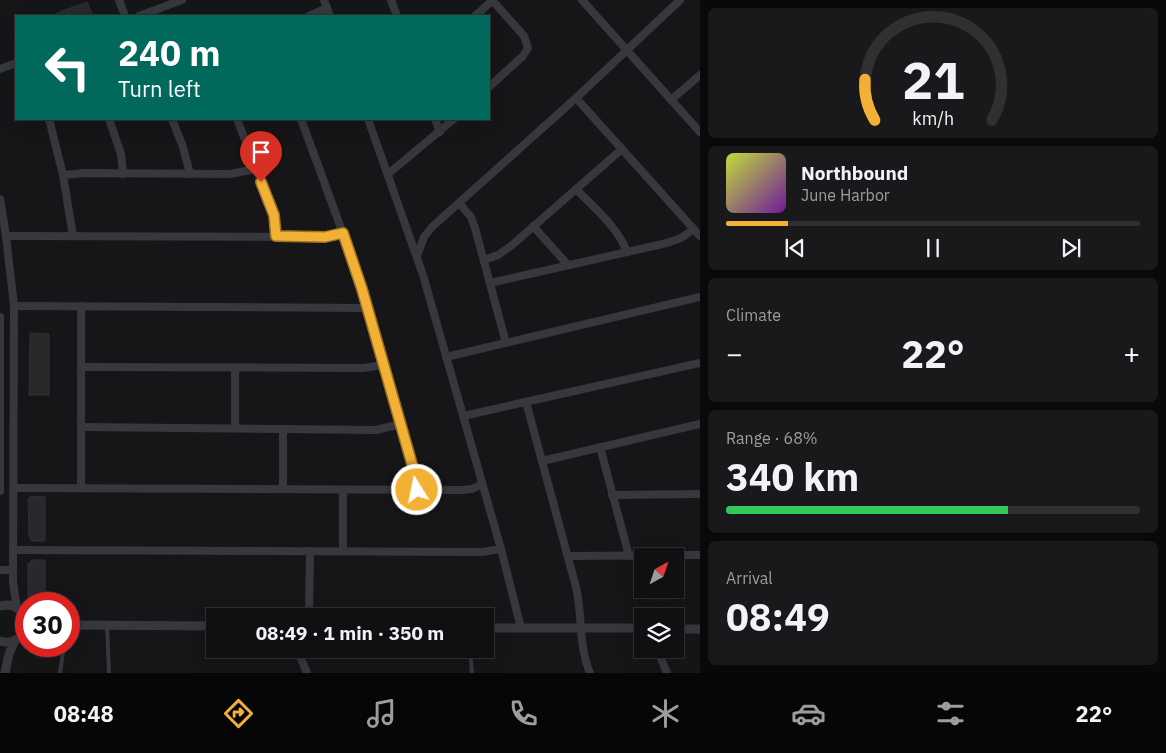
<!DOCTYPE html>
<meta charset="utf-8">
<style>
:root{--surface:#101012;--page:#19191b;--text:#f1f3f6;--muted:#9c9d9f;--line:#303032;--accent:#f2b134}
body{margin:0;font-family:"IBM Plex Sans",sans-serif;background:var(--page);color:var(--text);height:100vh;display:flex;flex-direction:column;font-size:19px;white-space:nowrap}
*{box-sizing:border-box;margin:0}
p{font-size:16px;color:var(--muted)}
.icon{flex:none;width:28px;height:28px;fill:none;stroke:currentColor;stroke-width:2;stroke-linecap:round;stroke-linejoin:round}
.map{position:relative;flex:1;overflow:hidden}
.sheet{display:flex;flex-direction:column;gap:8px;padding:8px;background:#09090a;width:466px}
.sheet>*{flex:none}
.banner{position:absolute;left:15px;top:15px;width:475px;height:105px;border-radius:0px;box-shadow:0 5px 20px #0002,0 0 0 1px var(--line);background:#00695c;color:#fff;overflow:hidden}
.needle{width:32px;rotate:40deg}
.fabs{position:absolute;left:634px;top:548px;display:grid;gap:10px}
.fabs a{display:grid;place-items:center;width:50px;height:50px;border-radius:0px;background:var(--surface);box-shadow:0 5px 20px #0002,0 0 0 1px var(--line);font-size:25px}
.speed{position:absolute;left:15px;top:592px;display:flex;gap:10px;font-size:25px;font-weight:700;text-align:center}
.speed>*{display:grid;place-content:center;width:65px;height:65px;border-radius:50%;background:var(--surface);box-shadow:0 5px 20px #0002,0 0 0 1px var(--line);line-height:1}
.speed .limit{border:8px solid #d22;background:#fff;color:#111}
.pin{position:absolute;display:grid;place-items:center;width:42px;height:42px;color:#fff;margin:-51px -21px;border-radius:50% 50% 50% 0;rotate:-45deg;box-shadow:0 0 5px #0007}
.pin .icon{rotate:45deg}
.me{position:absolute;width:55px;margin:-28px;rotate:350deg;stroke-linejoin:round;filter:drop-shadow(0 0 4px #0008)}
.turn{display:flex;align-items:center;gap:18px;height:105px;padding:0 20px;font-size:22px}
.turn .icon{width:65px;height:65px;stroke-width:2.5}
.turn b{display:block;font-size:35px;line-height:42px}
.big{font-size:38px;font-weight:700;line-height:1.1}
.sheet .tile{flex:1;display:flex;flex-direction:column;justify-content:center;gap:8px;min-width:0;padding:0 18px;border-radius:8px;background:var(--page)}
.sheet .dial{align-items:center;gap:0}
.dial svg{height:130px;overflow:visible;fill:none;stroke:var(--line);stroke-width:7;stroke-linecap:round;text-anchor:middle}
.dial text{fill:var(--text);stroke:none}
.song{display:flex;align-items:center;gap:15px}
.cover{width:60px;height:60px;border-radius:8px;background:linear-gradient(135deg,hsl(70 70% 55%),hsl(280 70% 35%))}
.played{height:5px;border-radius:2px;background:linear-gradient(90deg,var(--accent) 15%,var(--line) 15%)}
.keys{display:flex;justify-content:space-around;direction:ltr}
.heat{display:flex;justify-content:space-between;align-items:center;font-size:28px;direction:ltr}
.charge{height:8px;border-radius:4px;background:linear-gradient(90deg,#34c759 68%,var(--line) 0)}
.trip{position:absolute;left:206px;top:608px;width:288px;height:50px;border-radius:0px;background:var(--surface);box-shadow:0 5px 20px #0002,0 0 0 1px var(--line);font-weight:700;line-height:50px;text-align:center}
.tab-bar{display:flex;height:80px;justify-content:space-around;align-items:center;background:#060607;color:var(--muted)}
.tab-bar .icon{width:35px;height:35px}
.tab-bar .active{color:var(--accent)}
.tab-bar b{font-size:22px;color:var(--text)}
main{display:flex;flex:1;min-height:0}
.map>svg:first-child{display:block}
</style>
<main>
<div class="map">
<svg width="700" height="673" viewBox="0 0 700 673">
<rect width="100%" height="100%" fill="#161618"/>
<g fill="#29292c" stroke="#303034">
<path d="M87 2 93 16H52L62 11Z"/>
<path d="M30 333 49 334V395H29Z"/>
<path d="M31 496 45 497V541H32L29 537 28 499Z"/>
<path d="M32 560H45V604H32L28 600V564Z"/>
</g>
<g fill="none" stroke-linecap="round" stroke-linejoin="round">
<g stroke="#37383d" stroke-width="4">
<path d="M107 626 109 673"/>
<path d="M470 649 472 673"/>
<path d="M60 673 64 646"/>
</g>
<g stroke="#37383d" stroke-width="8">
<path d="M119 0 125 16"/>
<path d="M324 0 330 16"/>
<path d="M391 0 397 16"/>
<path d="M582 0 700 132"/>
<path d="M139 16 182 0"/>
<path d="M309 16 327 8"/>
<path d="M475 16 493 0"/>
<path d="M0 69 16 63"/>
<path d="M489 87 523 56 528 48 524 36 492 0"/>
<path d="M576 98 700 236"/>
<path d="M671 100 700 75"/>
<path d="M49 119 63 175 73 236"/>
<path d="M109 119 121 154 123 174"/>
<path d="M172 119 183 147 190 174"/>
<path d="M237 119 274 215 276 236"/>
<path d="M301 119 356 269 414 471 417 490"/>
<path d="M368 119 423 275 501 549 521 628"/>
<path d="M435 119 440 132"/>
<path d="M388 174 454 119"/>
<path d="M63 175 85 173 230 174 256 169"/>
<path d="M576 189C594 208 618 227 627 252"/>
<path d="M0 199 6 236 14 306 13 582 17 608"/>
<path d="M459 203 471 217 475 228 506 343"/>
<path d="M533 226 568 265"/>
<path d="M6 236 319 237 343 233"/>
<path d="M417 256 424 237 432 227 576 98 680 0"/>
<path d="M484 260 498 255 511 246 622 149"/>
<path d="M490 283 667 243 681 238 694 229"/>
<path d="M14 306 368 308"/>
<path d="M81 306V488"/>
<path d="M0 317V491"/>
<path d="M446 357 700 297"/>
<path d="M81 367 363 368 384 365"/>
<path d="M526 402 576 587C583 616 578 645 590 673"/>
<path d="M463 416 700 363"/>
<path d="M81 427 376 430 401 424"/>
<path d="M235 428V368"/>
<path d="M283 429V489"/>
<path d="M600 447 629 556"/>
<path d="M542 461 700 424"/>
<path d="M14 488 461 490 472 489 482 484"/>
<path d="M612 495 700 494"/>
<path d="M13 550 482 552 501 549"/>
<path d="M343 551V490"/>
<path d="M568 556 700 555"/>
<path d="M0 570H13"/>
<path d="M309 616 310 551"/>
<path d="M297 649 307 673"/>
<path d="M657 649 667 673"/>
</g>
<g stroke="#37383d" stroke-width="9">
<path d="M0 606C33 598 33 650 0 641"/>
<path d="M69 625 215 626"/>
<path d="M485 628H642"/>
<path d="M675 629H700"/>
<path d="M5 673 9 654 15 640"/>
</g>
</g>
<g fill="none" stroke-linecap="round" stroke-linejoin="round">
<defs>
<path id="route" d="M261 182 274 215 276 236 325 237 343 233 362 289 414 471 417 490"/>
</defs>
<use href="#route" stroke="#9d7322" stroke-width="12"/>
<use href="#route" stroke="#f2b134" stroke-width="9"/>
</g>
</svg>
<div class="fabs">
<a><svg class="needle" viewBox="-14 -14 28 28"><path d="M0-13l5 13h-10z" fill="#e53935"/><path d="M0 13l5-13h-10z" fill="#9c9d9f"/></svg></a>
<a><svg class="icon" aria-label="layers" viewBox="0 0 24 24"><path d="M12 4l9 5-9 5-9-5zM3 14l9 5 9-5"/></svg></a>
</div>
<div class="speed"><div class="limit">30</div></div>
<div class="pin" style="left:261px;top:182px;background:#d93025"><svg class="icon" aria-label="arrive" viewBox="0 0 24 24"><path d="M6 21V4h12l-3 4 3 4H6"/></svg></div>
<svg class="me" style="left:417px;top:490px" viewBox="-20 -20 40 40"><circle r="17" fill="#f2b134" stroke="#fff" stroke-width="3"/><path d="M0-11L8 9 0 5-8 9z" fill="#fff"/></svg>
<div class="trip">08:49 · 1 min · 350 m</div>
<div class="banner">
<div class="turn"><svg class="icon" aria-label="left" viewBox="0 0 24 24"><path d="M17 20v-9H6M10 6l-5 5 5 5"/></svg><div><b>240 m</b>Turn left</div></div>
</div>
</div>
<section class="sheet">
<div class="tile dial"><svg viewBox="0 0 100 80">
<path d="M14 69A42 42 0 1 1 86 69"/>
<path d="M14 69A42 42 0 0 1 8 44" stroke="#f2b134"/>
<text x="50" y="56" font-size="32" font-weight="700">21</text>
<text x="50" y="72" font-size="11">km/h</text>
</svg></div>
<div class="tile">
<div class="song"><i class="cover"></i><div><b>Northbound</b><p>June Harbor</p></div></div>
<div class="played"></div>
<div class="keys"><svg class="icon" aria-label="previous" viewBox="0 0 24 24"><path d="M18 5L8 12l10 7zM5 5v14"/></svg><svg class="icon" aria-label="pause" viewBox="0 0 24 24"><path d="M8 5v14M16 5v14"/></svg><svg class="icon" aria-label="next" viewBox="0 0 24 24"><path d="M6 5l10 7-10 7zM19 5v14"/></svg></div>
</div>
<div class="tile"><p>Climate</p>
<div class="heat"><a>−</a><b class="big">22°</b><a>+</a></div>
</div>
<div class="tile"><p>Range · 68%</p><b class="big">340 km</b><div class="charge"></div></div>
<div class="tile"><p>Arrival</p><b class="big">08:49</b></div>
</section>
</main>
<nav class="tab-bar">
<b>08:48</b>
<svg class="icon active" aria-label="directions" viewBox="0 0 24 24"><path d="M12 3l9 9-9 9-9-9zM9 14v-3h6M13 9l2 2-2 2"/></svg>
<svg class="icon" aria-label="music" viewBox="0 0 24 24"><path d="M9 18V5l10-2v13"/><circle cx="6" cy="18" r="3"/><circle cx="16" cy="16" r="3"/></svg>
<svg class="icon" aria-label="phone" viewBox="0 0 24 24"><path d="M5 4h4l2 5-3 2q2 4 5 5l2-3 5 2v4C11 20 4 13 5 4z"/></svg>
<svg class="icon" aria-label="climate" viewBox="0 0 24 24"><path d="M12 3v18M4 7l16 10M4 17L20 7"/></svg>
<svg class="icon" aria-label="car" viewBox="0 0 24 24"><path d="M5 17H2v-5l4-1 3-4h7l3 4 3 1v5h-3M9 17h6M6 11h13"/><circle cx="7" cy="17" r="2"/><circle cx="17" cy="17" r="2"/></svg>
<svg class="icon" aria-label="filters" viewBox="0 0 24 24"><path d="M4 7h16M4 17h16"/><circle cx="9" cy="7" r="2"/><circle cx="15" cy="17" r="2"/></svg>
<b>22°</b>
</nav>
